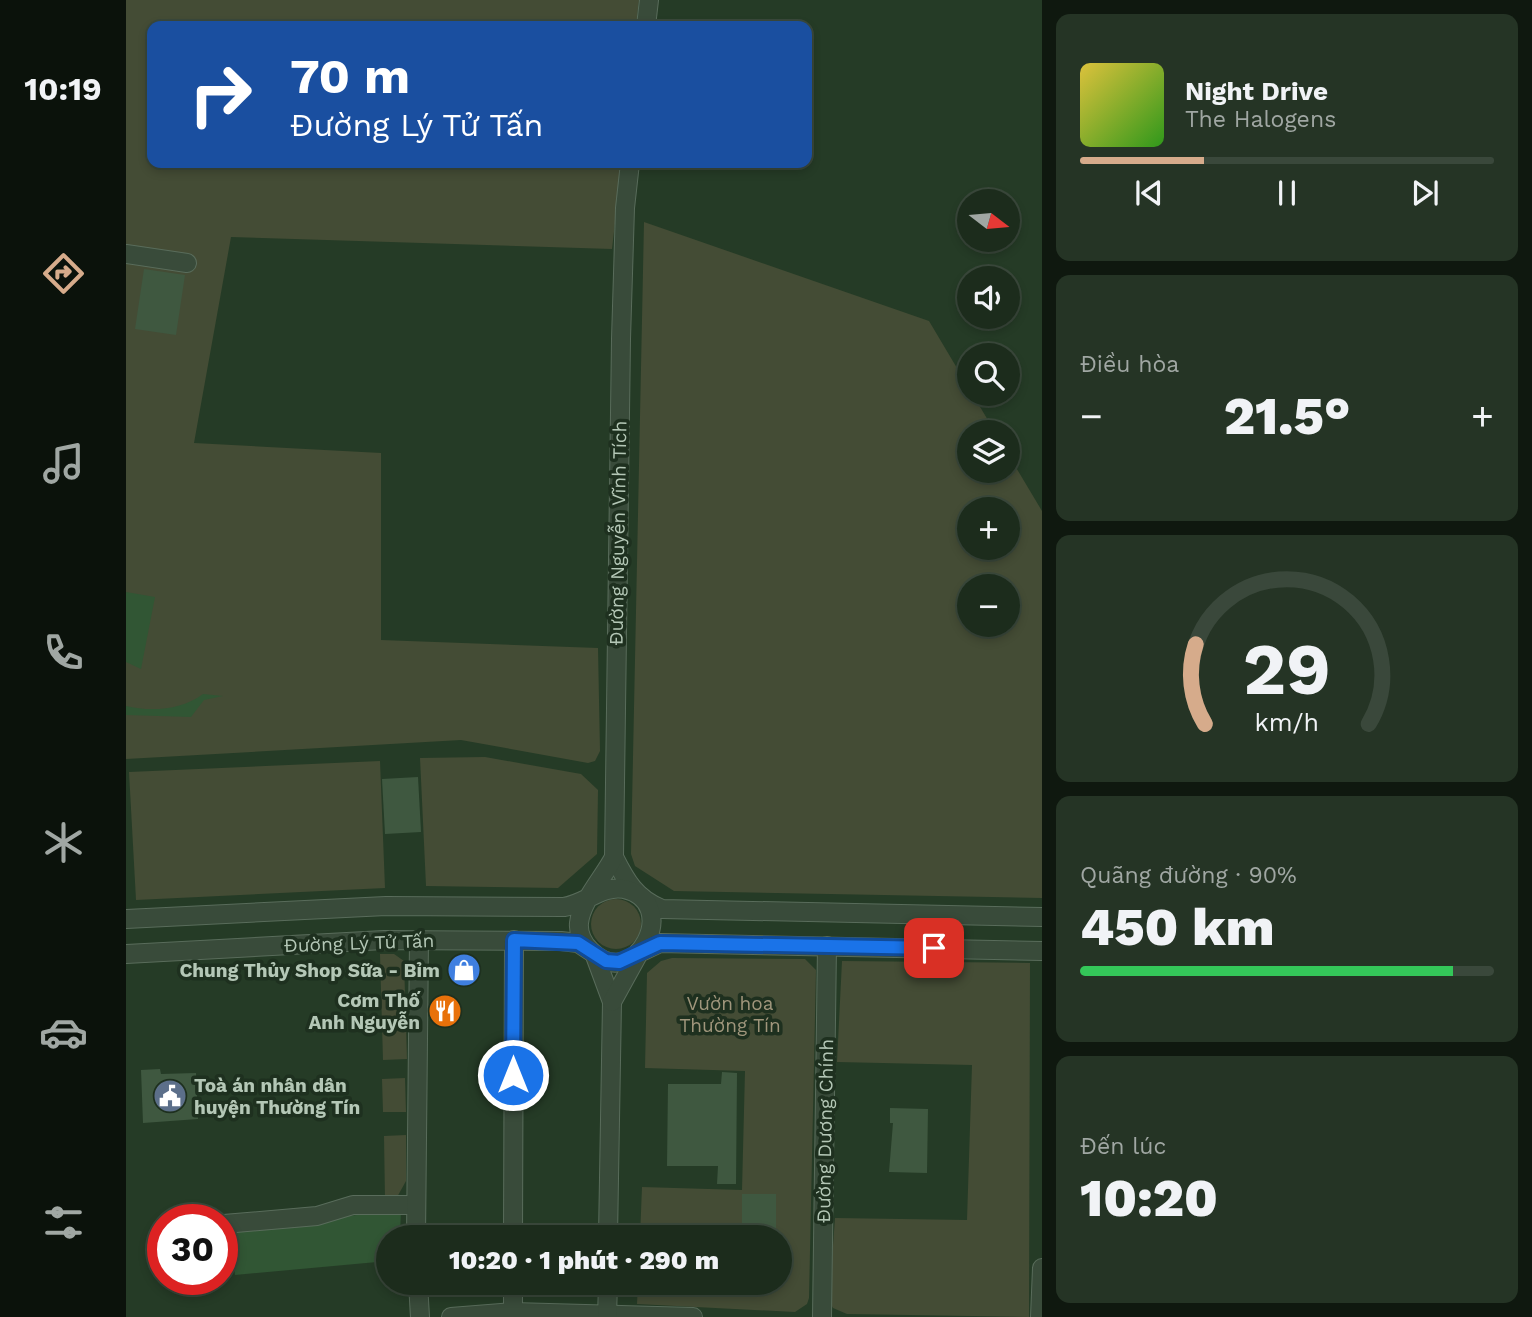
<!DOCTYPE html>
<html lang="vi">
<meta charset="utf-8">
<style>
:root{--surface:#1c2c1c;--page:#253425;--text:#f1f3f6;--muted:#a0a7a3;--line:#3a483b;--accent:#d6ab8b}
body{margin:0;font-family:"Work Sans",sans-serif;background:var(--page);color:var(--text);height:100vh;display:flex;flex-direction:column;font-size:26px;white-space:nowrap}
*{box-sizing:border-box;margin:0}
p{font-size:23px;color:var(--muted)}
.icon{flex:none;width:38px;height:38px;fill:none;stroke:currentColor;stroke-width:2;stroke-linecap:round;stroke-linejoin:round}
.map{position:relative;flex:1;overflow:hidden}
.details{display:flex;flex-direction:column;gap:14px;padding:14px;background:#0f180f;width:490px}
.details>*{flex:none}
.top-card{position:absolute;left:21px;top:21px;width:665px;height:147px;border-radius:14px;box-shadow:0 4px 10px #0003,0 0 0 2px var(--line);background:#1a4fa0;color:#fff;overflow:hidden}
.needle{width:46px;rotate:106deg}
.tools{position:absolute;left:831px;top:189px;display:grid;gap:14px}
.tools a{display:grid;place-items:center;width:63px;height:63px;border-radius:50%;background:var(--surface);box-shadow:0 4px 10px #0003,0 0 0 2px var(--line);font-size:35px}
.speed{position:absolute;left:21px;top:1204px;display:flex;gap:14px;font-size:35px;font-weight:700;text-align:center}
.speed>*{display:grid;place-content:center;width:91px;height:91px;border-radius:50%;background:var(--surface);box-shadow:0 4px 10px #0003,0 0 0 2px var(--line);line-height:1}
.speed .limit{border:10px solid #d22;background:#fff;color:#111}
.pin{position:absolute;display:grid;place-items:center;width:60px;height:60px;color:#fff;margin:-30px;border-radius:14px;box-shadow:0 4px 10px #0006}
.me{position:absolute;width:77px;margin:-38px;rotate:0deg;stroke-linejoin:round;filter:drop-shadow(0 0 5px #0008)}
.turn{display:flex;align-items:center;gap:24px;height:147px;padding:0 28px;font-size:32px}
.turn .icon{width:91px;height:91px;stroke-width:2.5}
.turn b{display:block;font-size:49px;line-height:60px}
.big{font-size:52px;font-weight:800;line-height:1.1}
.details .widget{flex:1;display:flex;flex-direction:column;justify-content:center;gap:10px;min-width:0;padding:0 24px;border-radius:14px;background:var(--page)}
.details .dial{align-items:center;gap:0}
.dial svg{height:182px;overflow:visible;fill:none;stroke:var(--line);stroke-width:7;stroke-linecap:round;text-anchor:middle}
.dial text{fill:var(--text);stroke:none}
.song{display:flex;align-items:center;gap:21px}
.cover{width:84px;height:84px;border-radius:10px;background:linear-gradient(135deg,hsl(50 70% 55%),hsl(110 70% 35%))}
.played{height:7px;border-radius:4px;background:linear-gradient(90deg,var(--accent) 30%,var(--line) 30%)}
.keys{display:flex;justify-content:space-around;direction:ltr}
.heat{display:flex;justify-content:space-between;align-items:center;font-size:38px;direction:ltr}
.charge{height:10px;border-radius:5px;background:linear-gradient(90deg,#34c759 90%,var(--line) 0)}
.trip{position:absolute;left:250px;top:1225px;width:416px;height:70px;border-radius:35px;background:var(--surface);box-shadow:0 4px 10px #0003,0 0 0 2px var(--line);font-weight:800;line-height:70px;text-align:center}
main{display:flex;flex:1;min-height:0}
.tabs{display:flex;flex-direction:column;width:126px;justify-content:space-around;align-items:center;background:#0b120b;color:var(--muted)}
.tabs .icon{width:49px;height:49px}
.tabs .on{color:var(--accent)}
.tabs b{font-size:32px;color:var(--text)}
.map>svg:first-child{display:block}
</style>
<main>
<nav class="tabs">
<b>10:19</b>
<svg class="icon on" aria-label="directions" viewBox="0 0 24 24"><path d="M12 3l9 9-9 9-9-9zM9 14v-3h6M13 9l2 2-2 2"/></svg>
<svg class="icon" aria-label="music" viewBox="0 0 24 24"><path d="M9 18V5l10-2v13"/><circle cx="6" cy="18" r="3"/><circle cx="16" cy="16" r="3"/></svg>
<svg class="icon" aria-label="phone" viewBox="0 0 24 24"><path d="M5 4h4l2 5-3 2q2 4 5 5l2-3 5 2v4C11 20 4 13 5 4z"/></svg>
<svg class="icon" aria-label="climate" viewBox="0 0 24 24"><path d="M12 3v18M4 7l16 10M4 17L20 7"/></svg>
<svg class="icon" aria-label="car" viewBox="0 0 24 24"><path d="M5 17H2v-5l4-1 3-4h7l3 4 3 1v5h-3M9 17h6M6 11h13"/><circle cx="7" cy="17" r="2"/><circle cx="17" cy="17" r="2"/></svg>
<svg class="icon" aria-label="filters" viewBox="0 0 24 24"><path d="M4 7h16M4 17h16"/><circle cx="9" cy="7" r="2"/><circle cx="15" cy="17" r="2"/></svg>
</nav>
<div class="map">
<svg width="916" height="1317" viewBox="0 0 916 1317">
<rect width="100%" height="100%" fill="#253b26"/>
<g fill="#444c35" fill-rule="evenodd">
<path d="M0 0H513L510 26H26V163H496L486 249 105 237 68 443 255 453V640L472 648 474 751 469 761 462 763 335 740 0 759Z"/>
<path d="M518 222 803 321 869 432H844V471H882V454L916 511V898L548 891 509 866 505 854ZM844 509H882V548H844ZM844 586H882V625H844Z"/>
<path d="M359 757 455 774 472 790 471 854 432 888 300 886 294 758Z"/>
<path d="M254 761 259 888 10 900 3 772Z"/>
<circle cx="490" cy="924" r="25"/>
<path d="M254 954H268L278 961 281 1059 257 1060Z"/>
<path d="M546 958 679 959 690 970 683 1298 681 1304 669 1312 511 1304 512 1283H654V1237H514L516 1187 616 1190 619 1071 519 1068 521 973 535 961Z"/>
<path d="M716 961 904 963 903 1317 721 1314 707 1308 703 1301 709 1218 841 1220 846 1065 711 1062Z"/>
<path d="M279 1078 280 1112H257L256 1079Z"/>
<path d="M280 1135V1181L270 1199H259L258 1136Z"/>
</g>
<g fill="#315634">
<path d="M0 592 29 597 15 669 0 662Z"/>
<path d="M77 694 97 696 78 700 65 717 0 715V706C25 712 56 710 77 694Z"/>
<path d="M275 1209 274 1237H262V1261L109 1275 103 1232Z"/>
</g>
<g fill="#3f5840">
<path d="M18 269 59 275 50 335 9 329Z"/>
<path d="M292 777 295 832 259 834 256 779Z"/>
<path d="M34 1069 35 1074 70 1073 72 1119 17 1123 15 1070Z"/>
<path d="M596 1072 611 1073 610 1184H591L592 1166H541L542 1084H595Z"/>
<path d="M764 1108 802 1109 801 1173 763 1172 767 1123H764Z"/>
<rect x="616" y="1194" width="34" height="43"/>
</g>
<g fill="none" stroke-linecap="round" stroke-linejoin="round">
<defs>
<g id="minor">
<path d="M520 26 523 0"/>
<path d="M0 254 61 263"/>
<path d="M488 857C500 881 510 899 536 909L916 917"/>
<path d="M0 919 260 906 438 907C459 904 476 885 498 889 557 902 509 995 465 951 457 944 452 933 453 923 455 901 478 877 488 857L495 339 499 208 504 163"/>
<path d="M0 954 258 940 435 941 452 943 464 951"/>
<path d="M469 956 486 1002 482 1237"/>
<path d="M486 1002 513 953 534 943 916 951"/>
<path d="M98 1224 191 1216 227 1205H289"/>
<path d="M290 1237 293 940"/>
<path d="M387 1237 388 940"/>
<path d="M292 1283 294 1317"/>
<path d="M325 1317 387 1312 567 1317"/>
<path d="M387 1317V1283"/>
<path d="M481 1317 482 1283"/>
<path d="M696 1317 701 946"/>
<path d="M914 1317 916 1268"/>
</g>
</defs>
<use href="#minor" stroke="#596c5b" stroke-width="20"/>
<use href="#minor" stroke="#394b3a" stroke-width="18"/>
</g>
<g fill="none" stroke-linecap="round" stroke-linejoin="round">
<defs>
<path id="route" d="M387 1075 388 940 452 943 480 961 493 962 534 943 808 948"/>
</defs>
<use href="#route" stroke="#114b97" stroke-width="18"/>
<use href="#route" stroke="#1a73e8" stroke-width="12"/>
</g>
<defs>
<symbol id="shop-disc" viewBox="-11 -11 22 22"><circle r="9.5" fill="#3f7fe0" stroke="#1e301f"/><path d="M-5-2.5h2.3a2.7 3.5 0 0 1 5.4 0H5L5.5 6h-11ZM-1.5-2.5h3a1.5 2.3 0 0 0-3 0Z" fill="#fff"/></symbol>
<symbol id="restaurant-disc" viewBox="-11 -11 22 22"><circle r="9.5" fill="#e8710a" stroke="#1e301f"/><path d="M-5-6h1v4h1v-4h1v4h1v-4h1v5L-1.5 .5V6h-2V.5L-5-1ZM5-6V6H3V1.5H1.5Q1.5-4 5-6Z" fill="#fff"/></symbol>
<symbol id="civic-disc" viewBox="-11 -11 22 22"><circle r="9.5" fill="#5c6f8a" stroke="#1e301f"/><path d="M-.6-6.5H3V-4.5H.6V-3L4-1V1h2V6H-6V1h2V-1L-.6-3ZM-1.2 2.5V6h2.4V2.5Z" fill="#fff"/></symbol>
</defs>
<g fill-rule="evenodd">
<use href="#shop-disc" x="319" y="951" width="38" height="38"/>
<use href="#restaurant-disc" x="300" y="992" width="38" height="38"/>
<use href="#civic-disc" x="25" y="1077" width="38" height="38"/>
</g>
<g text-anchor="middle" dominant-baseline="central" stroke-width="7" stroke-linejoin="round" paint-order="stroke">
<g font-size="19" fill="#b4c7b6" stroke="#1e301f">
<text transform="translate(492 533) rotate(-89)">Đường Nguyễn Vĩnh Tích</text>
<text transform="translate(233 943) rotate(-2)">Đường Lý Tử Tấn</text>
<text transform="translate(699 1131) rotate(-89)">Đường Dương Chính</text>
</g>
<g font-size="19" font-weight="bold" fill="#b4c7b6" stroke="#1e301f" text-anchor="end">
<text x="314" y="970">Chung Thủy Shop Sữa - Bỉm</text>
<text x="294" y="1000">Cơm Thố<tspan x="294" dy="22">Anh Nguyễn</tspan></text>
<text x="68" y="1085" text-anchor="start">Toà án nhân dân<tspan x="68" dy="22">huyện Thường Tín</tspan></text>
</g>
<g font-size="19" fill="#a0967c" stroke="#1e301f">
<text x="604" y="1003">Vườn hoa<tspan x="604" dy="22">Thường Tín</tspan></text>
</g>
</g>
</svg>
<div class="tools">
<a><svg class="needle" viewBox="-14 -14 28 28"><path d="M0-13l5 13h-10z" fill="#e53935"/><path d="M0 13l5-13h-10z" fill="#a0a7a3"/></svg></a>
<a><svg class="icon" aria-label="sound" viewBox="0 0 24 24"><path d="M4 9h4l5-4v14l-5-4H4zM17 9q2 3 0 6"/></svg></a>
<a><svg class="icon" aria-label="search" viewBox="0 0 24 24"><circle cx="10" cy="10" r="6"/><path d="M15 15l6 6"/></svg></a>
<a><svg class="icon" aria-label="layers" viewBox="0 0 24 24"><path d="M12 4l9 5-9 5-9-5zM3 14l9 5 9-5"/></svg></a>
<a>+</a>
<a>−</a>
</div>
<div class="speed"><div class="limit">30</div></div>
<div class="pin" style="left:808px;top:948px;background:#d93025"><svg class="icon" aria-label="arrive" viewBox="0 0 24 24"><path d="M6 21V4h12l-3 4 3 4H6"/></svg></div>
<svg class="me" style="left:387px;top:1075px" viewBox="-20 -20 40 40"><circle r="17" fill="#1a73e8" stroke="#fff" stroke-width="3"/><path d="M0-11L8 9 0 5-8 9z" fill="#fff"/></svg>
<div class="trip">10:20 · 1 phút · 290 m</div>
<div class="top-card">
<div class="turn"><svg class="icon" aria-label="right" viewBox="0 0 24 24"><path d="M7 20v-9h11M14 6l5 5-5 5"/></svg><div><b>70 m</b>Đường Lý Tử Tấn</div></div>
</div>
</div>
<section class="details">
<div class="widget">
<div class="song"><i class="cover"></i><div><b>Night Drive</b><p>The Halogens</p></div></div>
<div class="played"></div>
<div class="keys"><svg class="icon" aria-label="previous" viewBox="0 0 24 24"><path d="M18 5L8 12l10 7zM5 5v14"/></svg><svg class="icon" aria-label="pause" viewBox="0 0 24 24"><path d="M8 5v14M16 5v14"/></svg><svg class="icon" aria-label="next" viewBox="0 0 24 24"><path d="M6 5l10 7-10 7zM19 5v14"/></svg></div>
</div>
<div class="widget"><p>Điều hòa</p>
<div class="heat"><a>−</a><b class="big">21.5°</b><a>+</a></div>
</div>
<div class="widget dial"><svg viewBox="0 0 100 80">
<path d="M14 69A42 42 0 1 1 86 69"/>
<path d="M14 69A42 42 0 0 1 10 34" stroke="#d6ab8b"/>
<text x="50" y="56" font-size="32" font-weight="700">29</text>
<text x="50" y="72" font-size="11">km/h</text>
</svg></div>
<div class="widget"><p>Quãng đường · 90%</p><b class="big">450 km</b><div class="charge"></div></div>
<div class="widget"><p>Đến lúc</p><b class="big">10:20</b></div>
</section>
</main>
